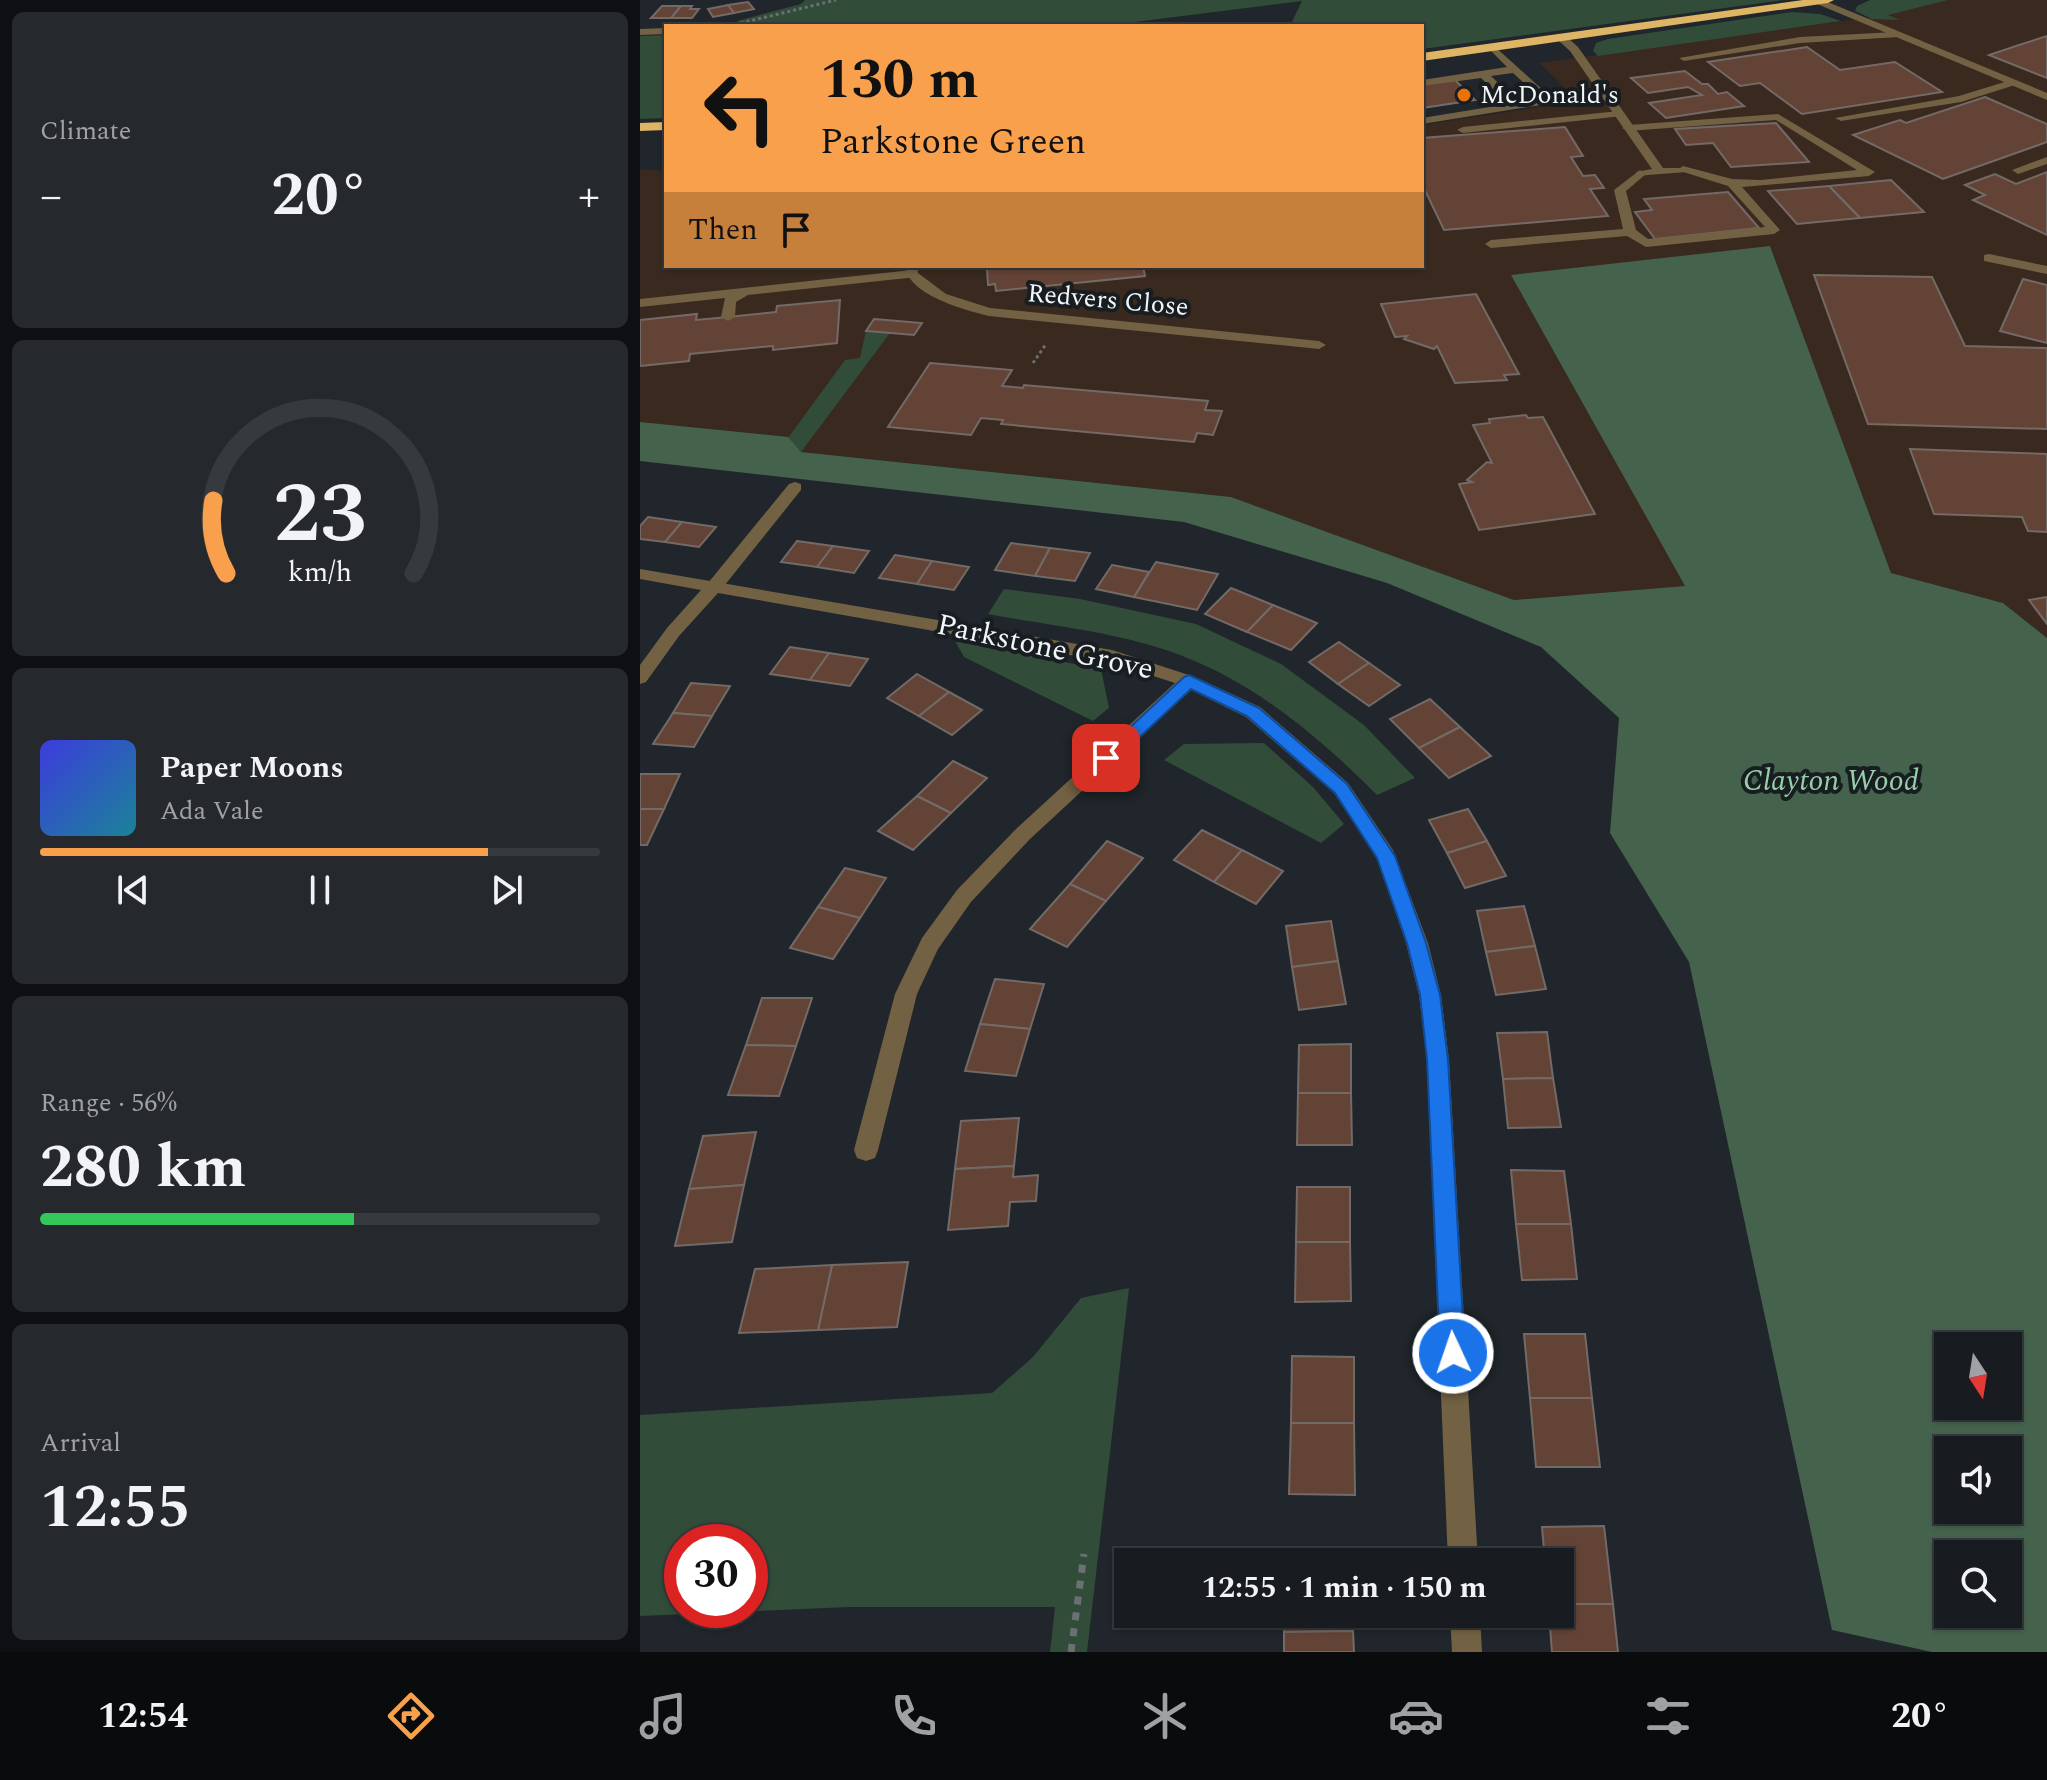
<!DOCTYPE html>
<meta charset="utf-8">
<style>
:root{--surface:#181c20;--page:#25292d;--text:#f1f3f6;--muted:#9fa1a5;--line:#363a3e;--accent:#f9a04c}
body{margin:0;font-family:Spectral,serif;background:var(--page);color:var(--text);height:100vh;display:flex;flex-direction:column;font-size:30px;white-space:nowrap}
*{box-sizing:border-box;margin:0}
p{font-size:26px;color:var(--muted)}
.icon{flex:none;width:44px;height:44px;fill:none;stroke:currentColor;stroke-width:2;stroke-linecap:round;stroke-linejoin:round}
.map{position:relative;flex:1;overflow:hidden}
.details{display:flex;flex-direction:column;gap:12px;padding:12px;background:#0d0f12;width:640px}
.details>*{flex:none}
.banner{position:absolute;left:24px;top:24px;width:760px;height:244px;border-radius:0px;box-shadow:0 2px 6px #0004,0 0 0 2px var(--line);background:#f9a04c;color:#111;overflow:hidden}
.needle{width:52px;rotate:168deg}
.buttons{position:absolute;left:1294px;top:1332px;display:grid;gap:16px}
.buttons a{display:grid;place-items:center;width:88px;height:88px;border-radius:0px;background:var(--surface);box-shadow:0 2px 6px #0004,0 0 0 2px var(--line);font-size:40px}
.speed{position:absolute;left:24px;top:1524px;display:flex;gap:16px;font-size:40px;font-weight:700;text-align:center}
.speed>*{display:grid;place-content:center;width:104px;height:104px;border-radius:50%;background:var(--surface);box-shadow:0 2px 6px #0004,0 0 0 2px var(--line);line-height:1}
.speed .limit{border:12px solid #d22;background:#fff;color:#111}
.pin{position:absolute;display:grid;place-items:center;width:68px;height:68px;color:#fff;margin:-34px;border-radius:16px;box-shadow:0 4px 12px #0006}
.me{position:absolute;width:88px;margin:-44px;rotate:357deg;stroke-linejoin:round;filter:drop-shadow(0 0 6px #0008)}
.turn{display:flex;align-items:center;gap:28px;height:168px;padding:0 24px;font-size:36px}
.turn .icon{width:104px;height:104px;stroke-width:2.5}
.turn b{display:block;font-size:56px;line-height:68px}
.then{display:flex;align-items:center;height:76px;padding:0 24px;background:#0003;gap:16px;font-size:30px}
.big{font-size:60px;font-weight:700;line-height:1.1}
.details .widget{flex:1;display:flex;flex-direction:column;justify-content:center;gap:12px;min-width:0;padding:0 28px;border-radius:12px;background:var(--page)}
.details .dial{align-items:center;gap:0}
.dial svg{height:208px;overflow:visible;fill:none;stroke:var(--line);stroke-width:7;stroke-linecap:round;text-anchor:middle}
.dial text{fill:var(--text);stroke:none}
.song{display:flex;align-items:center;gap:24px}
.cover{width:96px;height:96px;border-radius:12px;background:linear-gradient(135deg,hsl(240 70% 55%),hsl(190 70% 35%))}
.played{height:8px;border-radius:4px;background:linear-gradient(90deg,var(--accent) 80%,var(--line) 80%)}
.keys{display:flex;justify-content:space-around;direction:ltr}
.heat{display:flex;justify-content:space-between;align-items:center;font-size:44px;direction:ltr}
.charge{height:12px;border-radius:6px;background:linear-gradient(90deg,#34c759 56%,var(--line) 0)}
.trip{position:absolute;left:474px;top:1548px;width:460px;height:80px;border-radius:0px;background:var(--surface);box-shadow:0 2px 6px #0004,0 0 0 2px var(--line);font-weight:700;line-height:80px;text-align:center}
.tab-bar{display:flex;height:128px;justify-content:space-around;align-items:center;background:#0a0b0d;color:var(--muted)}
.tab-bar .icon{width:56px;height:56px}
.tab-bar .selected{color:var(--accent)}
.tab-bar b{font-size:36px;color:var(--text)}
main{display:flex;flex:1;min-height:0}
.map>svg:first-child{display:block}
</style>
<main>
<section class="details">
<div class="widget"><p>Climate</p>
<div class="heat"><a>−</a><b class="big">20°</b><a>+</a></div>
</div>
<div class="widget dial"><svg viewBox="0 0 100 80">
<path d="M14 69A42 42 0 1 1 86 69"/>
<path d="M14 69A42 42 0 0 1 9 41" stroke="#f9a04c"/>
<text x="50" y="56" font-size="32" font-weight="700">23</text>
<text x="50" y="72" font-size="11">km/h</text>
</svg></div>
<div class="widget">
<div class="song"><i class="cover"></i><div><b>Paper Moons</b><p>Ada Vale</p></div></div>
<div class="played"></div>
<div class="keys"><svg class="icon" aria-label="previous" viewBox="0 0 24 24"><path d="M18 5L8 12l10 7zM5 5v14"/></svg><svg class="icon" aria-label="pause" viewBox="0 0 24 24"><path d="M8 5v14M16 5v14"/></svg><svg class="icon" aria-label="next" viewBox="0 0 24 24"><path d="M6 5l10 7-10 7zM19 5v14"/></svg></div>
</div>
<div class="widget"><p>Range · 56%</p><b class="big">280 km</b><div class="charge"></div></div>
<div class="widget"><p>Arrival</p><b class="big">12:55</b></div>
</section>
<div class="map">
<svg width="1407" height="1652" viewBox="0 0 1407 1652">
<rect width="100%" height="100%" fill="#20262b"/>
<path fill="#39291e" d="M1308 0H1407V638L1363 603 1251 573 1130 246 1046 586 874 600 591 497 0 435V169L26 171V266H782V125L938 101 899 63 1247 15Z"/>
<g fill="#314d39" fill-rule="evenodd">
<path d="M165 0H1143L782 49V26H650L662 1 463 26H101L97 21 161 4Z"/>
<path d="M1230 0H1308L1248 15 1260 20 1232 19 1215 11 1217 6Z"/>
<path d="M1152 12 1180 14 1201 21 958 56 953 51 956 43 968 39Z"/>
<path d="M26 35V118L0 119V36Z"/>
<path d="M226 331 250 333 161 452 148 438 205 360 220 358Z"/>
<path d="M364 589 440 599 556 624 641 664 724 725 775 778 737 795C680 738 617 684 540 655 480 632 411 626 348 614Z"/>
<path d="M315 641 461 669 469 708 453 721 324 657Z"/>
<path d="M624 743 673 787 704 824 681 843 524 760 544 744Z"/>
<path d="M489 1288 447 1652H410L415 1607H209L0 1616V1415L352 1393 393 1357 441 1298ZM42 1542H110V1610H42Z"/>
</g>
<path fill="#44624c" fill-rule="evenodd" d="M1130 246 1251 573 1363 603 1407 638V1652H1292L1192 1630 1049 962 970 833 979 718 901 647 747 583 544 522 0 461V422L148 437 161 452 591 497 874 600 1045 586 871 275ZM1308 1346H1368V1406H1308ZM1308 1450H1368V1510H1308ZM1308 1554H1368V1614H1308Z"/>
<g fill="#634335" stroke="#736a67" stroke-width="2">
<path d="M108 2 114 9 94 13 88 5Z"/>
<path d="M88 5 94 13 73 17 68 9Z"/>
<path d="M22 6H41L31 18H11Z"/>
<path d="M41 6H52L50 9H59L52 18H31Z"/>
<path d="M1407 36V78L1349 55 1379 45Z"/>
<path d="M1167 47 1200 70 1255 62 1302 92 1162 114 1120 83 1100 86 1068 62Z"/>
<path d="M1045 71 1062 84H1068L1078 94 1087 92 1104 106 1026 118 1009 103 1062 95 1048 87 1008 93 991 78Z"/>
<path d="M815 80 835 100 782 108V84Z"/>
<path d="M1345 97 1407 124V142L1303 179 1213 135 1260 120 1266 123Z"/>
<path d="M1136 123 1169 162 1091 167 1073 143 1046 145 1035 129Z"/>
<path d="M925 127 943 156 931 157 943 176 955 175 964 188 950 189 968 216 804 230 782 184V138Z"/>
<path d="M1407 172V235L1333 200 1345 195 1325 185 1355 174 1376 184Z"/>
<path d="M1251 180 1284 212 1220 218 1189 186Z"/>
<path d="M1189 186 1220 218 1157 224 1128 191Z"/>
<path d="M1088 192 1119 228 1015 239 995 212 1012 210 1004 199Z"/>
<path d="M354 266H503L505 276 356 291 355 284 348 285 347 269Z"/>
<path d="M1174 275 1292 277 1325 346 1407 348V429L1228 424Z"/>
<path d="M1383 279 1407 285V343L1360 331Z"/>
<path d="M836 294 879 374 864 375 867 380 815 383 797 346 794 349 764 339 767 336 755 337 741 304Z"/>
<path d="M200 300 197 343 133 350V346L50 354 49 361 0 366V320L57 314 56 320 88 317 136 312 137 306Z"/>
<path d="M234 319 282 323 274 335 226 331Z"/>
<path d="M290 363 372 370 362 386 383 388 384 385 568 401 565 410 582 411 573 435 557 433 554 442 361 424 363 420 341 418 331 435 248 427Z"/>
<path d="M886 415 888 418 903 417 955 514 839 530 819 484 832 482 827 480 847 462 852 463 833 425 850 423 849 419Z"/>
<path d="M1270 449 1407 454V532L1388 531 1382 517 1294 514Z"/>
<path d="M8 517 42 522 25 542 0 539V526Z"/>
<path d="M42 522 76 527 59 547 25 542Z"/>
<path d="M157 541 193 546 177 567 141 562Z"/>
<path d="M371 543 410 548 395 576 355 570Z"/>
<path d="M193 546 229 551 214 573 177 567Z"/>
<path d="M410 548 450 553 435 581 395 576Z"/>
<path d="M255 555 292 561 277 584 239 578Z"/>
<path d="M292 561 329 567 314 590 277 584Z"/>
<path d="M516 562 578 574 557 610 494 597Z"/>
<path d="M472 565 509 572 494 597 456 589Z"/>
<path d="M591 588 633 605 607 632 565 614Z"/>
<path d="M1407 597V624L1389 600Z"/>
<path d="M633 605 677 623 651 650 607 632Z"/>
<path d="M699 642 729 663 698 684 669 662Z"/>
<path d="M150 647 189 653 170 680 130 674Z"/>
<path d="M189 653 228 659 210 686 170 680Z"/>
<path d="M729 663 760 685 729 706 698 684Z"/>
<path d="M277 674 309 692 279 716 247 698Z"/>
<path d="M51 683 90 686 72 716 33 713Z"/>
<path d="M309 692 342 710 312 735 279 716Z"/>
<path d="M790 699 820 727 779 748 750 719Z"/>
<path d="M33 713 72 716 54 747 13 744Z"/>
<path d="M820 727 851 756 809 778 779 748Z"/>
<path d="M313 761 347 778 311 813 277 796Z"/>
<path d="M0 774H40L24 809H0Z"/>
<path d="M277 796 311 813 273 850 238 831Z"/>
<path d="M0 809H24L7 845H0Z"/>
<path d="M828 809 847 841 807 853 789 820Z"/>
<path d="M562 830 602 850 574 882 534 860Z"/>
<path d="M467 841 503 858 466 901 430 884Z"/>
<path d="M847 841 866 876 825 888 807 853Z"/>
<path d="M602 850 643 871 616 904 574 882Z"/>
<path d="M205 868 246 878 220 918 178 907Z"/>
<path d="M430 884 466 901 427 947 390 929Z"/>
<path d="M884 906 895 946 846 952 837 911Z"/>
<path d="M178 907 220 918 193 959 150 948Z"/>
<path d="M691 921 698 961 652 967 646 926Z"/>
<path d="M895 946 906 989 856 995 846 952Z"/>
<path d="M698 961 706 1004 659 1010 652 967Z"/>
<path d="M355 979 404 984 390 1029 340 1024Z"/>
<path d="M122 998H172L156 1046 106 1045Z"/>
<path d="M340 1024 390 1029 376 1076 325 1071Z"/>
<path d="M907 1032 913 1078 863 1079 857 1033Z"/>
<path d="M711 1044V1093H658L659 1045Z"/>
<path d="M106 1045 156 1046 139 1096 88 1095Z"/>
<path d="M913 1078 921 1127 868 1128 863 1079Z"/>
<path d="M658 1093H711L712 1145H657Z"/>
<path d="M379 1118 374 1166 315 1169 321 1121Z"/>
<path d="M116 1132 104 1185 49 1189 63 1136Z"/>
<path d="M374 1166 373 1177 398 1175 396 1201 370 1202 368 1226 308 1230 315 1169Z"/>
<path d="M871 1170 924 1171 931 1224H876Z"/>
<path d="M104 1185 92 1242 35 1246 49 1189Z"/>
<path d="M657 1187H710V1242H656Z"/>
<path d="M876 1224H931L937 1279 882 1280Z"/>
<path d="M656 1242H710L711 1301 655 1302Z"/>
<path d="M268 1262 257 1327 178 1330 192 1265Z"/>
<path d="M192 1265 178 1330 99 1333 115 1269Z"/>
<path d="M884 1334H945L952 1398H890Z"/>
<path d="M652 1356 714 1357V1423H651Z"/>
<path d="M890 1398H952L960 1467H896Z"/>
<path d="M651 1423H714L715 1495 649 1494Z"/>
<path d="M964 1526 973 1604H920V1562H905L902 1527Z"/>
<rect x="646" y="1552" width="67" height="10"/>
<path d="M920 1604H973L978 1652H912L909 1614H920Z"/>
<path d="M645 1614H713V1631L644 1632Z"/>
<path d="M713 1631 714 1652H644V1632Z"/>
</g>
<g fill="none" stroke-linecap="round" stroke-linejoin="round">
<g stroke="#6b7075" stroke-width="3" stroke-dasharray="3 3" stroke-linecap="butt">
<path d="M89 26 196 0"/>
<path d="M393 363 406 344"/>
</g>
<path stroke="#6b7075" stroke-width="7" stroke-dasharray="8 8" stroke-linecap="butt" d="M431 1652 444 1554"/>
<g fill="#726143" fill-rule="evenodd">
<path d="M1255 32 1260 35 1259 37 1160 43 1044 61 1039 58 1160 37Z"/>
<path d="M853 45 913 99V103L782 124V118L868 104 841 78 782 86V80L867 67 848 48ZM873 73 901 99 878 102 851 76Z"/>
<path d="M1371 80 1375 81V85L1321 102 1201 121 1195 118 1319 96Z"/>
<path d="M979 111 985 114 983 116 823 133 817 130 823 127Z"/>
<path d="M1138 114 1235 172 1229 176 1102 187 1140 230 1134 234 1006 247 987 236 851 248 845 244 851 240 983 229 974 190 1000 170 1006 174 986 191 996 230 1008 239 1125 227 1088 186 1037 170 1043 166 1092 179 1121 180 1217 170 1136 120 988 131 982 128 988 125Z"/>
<path d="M1407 157V164L1378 174 1372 170Z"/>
<path d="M1349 254 1407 266V274L1344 261V255Z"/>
<path d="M272 270 277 271V277L108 295 96 302 95 317 88 321 81 317 85 298 0 307V299Z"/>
<path d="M155 482 161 484V490L80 591H68L66 587 68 583 149 484Z"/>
</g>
<g fill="#726143" fill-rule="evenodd">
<path d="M1177 0H1183L1407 93V100L1177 4Z"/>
<path d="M26 28V34L0 35V29Z"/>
<path d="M919 37H927L938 47 1023 168H1047V172L996 176V172L1012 169 930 51 919 41Z"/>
<path d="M265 266H277L278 273 306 294 350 308 679 341 686 345 679 349 349 316C325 310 268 295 265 266Z"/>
<path d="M0 569 472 650 555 677 620 707 708 783 753 850 788 943 801 995 809 1060 838 1562H808L787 1060 779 995 766 943 737 858 694 793 606 717 551 690 389 840 331 902 298 949 277 994 238 1150 235 1158 226 1161 217 1158 214 1150 255 994 282 938 317 890 375 830 535 683 470 662 78 593 39 636 6 682 0 684V665L27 628 61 590 0 579Z"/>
<path d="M810 1614H840L842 1652H812Z"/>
</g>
<g fill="#deb465" fill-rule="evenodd">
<path d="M1163 0H1194L1188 3 782 61V53Z"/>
<path d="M26 122V130L0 131V123Z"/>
</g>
</g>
<path fill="#1a73e8" stroke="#114b97" stroke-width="2" d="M549 675 619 708 707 784 755 856 786 943 800 995 808 1060 825 1353 821 1362 813 1365 804 1362 800 1353 787 1060 780 995 767 943 737 858 695 793 607 716 551 689 472 763 466 764 457 758 544 677Z"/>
<circle fill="#e8710a" stroke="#171d21" stroke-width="3" cx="824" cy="95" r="8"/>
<g text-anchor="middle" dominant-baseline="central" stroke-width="8" stroke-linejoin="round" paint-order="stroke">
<g font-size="26" fill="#f2f6f9" stroke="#171d21" text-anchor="start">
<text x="840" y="95">McDonald's</text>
</g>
<g font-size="26" fill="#f2f6f9" stroke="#171d21">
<text transform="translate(468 300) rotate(5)">Redvers Close</text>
</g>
<g font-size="30" fill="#f2f6f9" stroke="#171d21">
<text transform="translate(405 647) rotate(12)">Parkstone Grove</text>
</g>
<g font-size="30" font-style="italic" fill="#98cea6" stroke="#171d21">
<text x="1191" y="781">Clayton Wood</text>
</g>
</g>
</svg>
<div class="buttons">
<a><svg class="needle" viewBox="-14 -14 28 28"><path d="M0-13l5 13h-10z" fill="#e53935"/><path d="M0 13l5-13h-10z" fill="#9fa1a5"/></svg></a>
<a><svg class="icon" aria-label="sound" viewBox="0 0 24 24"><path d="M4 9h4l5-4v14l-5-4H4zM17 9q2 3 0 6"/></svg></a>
<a><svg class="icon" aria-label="search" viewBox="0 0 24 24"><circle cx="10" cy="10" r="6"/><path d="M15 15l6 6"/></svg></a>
</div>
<div class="speed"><div class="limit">30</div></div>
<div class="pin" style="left:466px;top:758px;background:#d93025"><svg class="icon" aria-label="arrive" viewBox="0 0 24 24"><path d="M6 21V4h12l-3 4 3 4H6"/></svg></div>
<svg class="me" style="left:813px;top:1353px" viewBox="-20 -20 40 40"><circle r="17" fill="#1a73e8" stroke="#fff" stroke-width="3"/><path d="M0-11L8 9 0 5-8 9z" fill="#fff"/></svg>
<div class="trip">12:55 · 1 min · 150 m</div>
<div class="banner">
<div class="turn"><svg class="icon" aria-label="left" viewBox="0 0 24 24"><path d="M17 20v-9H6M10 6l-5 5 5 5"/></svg><div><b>130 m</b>Parkstone Green</div></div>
<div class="then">Then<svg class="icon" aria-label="arrive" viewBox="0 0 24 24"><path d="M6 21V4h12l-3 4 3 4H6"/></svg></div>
</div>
</div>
</main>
<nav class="tab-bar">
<b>12:54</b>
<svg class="icon selected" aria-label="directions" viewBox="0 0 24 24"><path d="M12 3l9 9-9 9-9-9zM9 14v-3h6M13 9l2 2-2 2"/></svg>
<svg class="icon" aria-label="music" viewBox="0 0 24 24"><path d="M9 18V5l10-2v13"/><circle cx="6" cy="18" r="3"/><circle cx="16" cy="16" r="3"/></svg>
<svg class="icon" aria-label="phone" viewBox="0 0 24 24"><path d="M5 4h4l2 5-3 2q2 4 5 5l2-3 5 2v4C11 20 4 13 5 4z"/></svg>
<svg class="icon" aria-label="climate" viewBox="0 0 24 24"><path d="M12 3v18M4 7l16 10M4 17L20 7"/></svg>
<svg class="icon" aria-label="car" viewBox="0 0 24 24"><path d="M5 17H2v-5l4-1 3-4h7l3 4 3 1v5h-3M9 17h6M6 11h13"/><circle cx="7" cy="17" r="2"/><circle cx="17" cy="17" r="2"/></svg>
<svg class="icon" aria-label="filters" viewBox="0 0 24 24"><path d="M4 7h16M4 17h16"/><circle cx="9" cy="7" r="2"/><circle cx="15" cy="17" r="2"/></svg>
<b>20°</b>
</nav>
